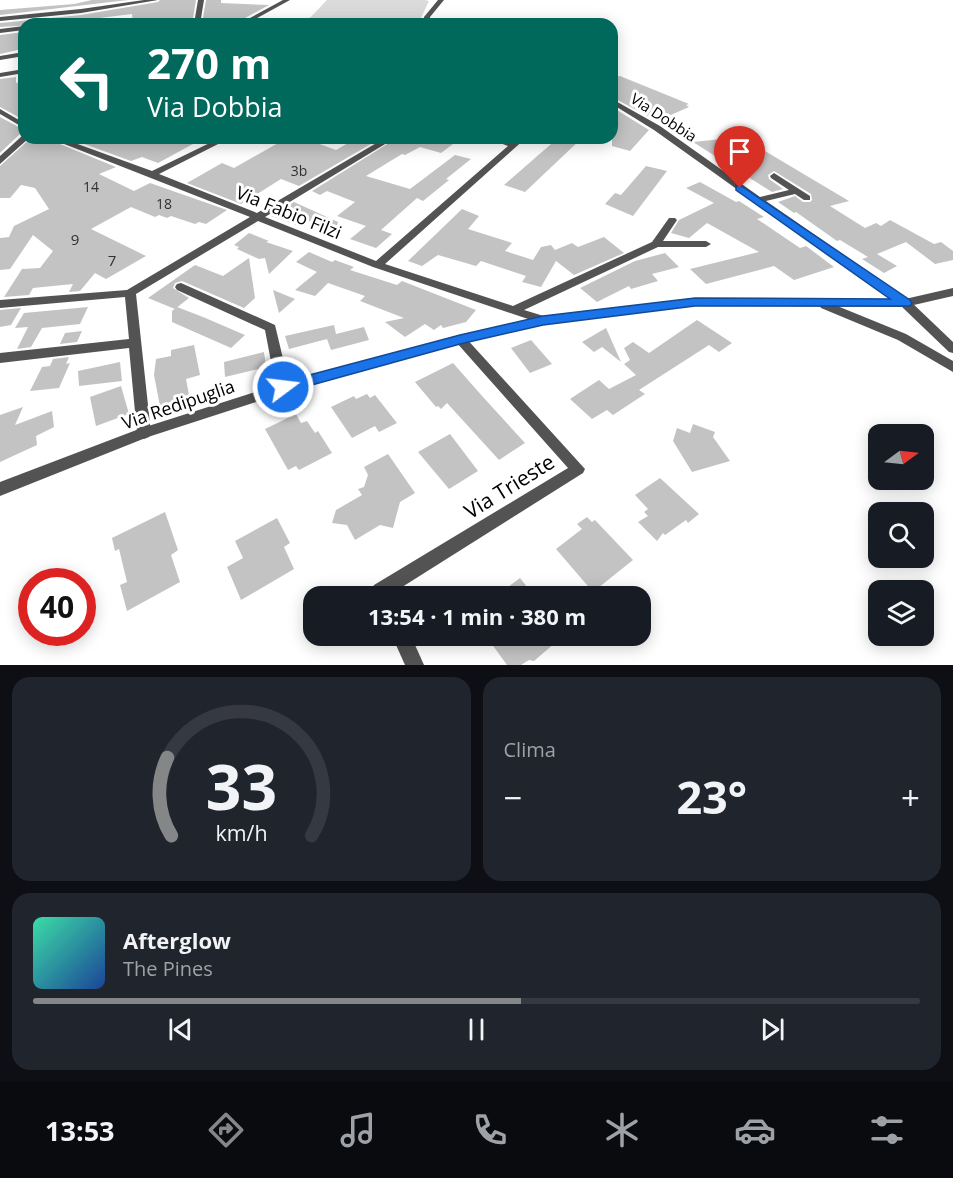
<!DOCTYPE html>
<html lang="it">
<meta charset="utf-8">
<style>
:root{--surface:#171b24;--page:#20242c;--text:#f1f3f6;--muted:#9ea1a6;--line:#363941;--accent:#858687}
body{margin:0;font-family:"Open Sans",sans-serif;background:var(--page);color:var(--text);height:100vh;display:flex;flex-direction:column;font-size:22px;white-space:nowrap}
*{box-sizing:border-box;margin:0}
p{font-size:20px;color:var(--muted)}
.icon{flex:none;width:33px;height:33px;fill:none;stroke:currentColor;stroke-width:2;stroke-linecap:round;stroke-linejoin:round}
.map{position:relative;height:665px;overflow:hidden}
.details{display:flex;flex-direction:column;gap:12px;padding:12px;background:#0d0f14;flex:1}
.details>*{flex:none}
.top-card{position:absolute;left:18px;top:18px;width:600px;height:126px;border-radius:18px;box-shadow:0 3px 15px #0003;background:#00695c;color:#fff;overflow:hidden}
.needle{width:39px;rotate:75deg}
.tools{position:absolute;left:868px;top:424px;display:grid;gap:12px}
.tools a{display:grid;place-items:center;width:66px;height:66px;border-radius:12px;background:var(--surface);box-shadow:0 3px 15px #0003;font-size:30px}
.speed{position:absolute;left:18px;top:568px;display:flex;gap:12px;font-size:30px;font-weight:700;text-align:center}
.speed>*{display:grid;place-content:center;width:78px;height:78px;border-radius:50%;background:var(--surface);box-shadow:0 3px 15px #0003;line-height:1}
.speed .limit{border:9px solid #d22;background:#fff;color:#111}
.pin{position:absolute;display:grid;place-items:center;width:51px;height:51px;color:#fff;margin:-62px -26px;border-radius:50% 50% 50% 0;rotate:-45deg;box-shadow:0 0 6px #0007}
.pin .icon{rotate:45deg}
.me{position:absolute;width:66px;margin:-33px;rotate:75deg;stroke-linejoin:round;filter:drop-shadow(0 0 4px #0008)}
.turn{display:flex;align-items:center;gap:21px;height:126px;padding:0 30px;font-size:27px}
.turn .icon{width:78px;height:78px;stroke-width:2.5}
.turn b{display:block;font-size:42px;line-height:51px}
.big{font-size:45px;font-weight:700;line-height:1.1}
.details .tile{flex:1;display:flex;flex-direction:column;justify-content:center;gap:9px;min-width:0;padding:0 21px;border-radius:18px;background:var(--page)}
.details .dial{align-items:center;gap:0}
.dial svg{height:156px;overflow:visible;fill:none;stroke:var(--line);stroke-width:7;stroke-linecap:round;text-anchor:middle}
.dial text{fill:var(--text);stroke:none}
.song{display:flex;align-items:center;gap:18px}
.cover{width:72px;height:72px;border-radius:9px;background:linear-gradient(135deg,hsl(160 70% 55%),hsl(220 70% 35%))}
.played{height:6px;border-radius:3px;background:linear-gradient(90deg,var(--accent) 55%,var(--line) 55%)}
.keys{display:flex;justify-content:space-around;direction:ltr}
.heat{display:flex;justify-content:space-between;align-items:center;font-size:33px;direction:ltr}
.details .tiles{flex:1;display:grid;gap:12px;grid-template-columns:1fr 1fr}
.tile:last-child{grid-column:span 2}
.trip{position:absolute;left:303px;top:586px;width:348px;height:60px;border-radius:18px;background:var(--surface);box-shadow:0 3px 15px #0003;font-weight:700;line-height:60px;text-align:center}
.tab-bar{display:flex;height:96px;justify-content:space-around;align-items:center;background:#090b0e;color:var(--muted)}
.tab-bar .icon{width:42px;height:42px}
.tab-bar .active{color:var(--accent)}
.tab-bar b{font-size:27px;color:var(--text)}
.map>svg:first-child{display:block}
</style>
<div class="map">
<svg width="953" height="665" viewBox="0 0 953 665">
<rect width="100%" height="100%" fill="#fff"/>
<path fill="#dadada" d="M327 0H425L429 1 418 24 306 22Z"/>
<g fill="#c3c3c3">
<path d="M92 0H128L0 15V10L74 4Z"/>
<path d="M160 0H196L192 24H133L132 14 50 24 0 27V23L81 15 158 2Z"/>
<path d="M206 0H221V3L269 5 234 24H202Z"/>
<path d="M24 32 22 49 0 54V35Z"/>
<path d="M620 76 689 104 686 105 689 107 657 121 612 97V78Z"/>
<path d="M16 77V83L24 81V120L0 107V79Z"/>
<path d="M612 107 649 130 630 151 612 146Z"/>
<path d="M0 117 24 130V134H20L0 153Z"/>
<path d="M741 137H746L755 145 849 201 830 206 865 228 876 223 881 226 890 220 934 244 941 242 953 251V260L935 264 906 242 877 254 897 266 884 273 862 259 868 257 840 240 837 241 796 212 794 213 778 202 795 196 803 202H810L812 200 811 194 774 171 768 175 769 179 783 189 772 192 693 142Z"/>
<path d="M31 138H45L116 167 99 174 134 191 150 183 227 210 206 224 199 222 195 224 171 216 167 218 159 215 155 217 131 207 91 229 146 256 106 279 95 273 80 291 69 292 73 284 33 288 29 295 4 297 22 269 40 268 53 251 33 235 10 269 0 270V238L9 237 14 226 49 209 35 188 21 185 10 198H0V166Z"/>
<path d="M68 138H204L158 163 142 157 131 161Z"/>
<path d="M287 138H303L336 150 357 138H381L299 186 281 179 241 204 187 183 222 163 234 168Z"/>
<path d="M397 138H461L441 153 420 147 405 155 402 154 366 176 410 189 455 155 471 159 446 179 449 180 423 201 417 198 381 230 392 234 376 248 350 239 366 226 337 216 355 202 327 191 320 195 312 191Z"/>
<path d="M558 138H582L525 192 504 185Z"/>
<path d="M646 166 667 171 633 216 605 204 615 193 621 195Z"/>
<path d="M700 182 736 202 739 201 764 217 757 219 800 248 806 246 834 267 794 280 774 266 706 284 690 269 759 252 707 223 689 238 671 233 679 220 714 203 686 188Z"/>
<path d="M294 202 338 222 337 227 309 221 302 227 271 216Z"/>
<path d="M462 209 479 216 468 229 512 243 505 251 533 260 541 247 551 245 555 250 572 243 578 247 604 237 624 253 574 275 556 261 541 287 522 282 526 276 481 261 476 266 438 255 422 266 408 261Z"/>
<path d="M249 233 269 241 266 242 293 251 269 274 265 258 259 259 237 249 239 247 234 245Z"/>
<path d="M309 252 332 262 335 260 354 267 350 270 397 285 402 281 476 310 466 322 443 328 441 325 434 330 425 324 405 337 385 322 404 318 360 301 365 296 328 283 315 296 295 290 317 272 296 262Z"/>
<path d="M665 253 679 267 652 274 658 281 631 289 629 286 597 302 580 288 635 261Z"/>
<path d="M249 258 255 298 244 308 182 281 175 283 173 288 189 298 175 309 148 298 195 265 223 276Z"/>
<path d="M273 290 295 299 279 313Z"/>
<path d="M88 307 80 324 42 328 31 347 17 349 28 327 15 328 24 313Z"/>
<path d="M177 307 203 317 245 335 231 348 172 322V311Z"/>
<path d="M21 308 11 325 0 327V310Z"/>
<path d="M697 320 732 343 719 352 709 345 639 390 645 394 613 415 607 410 592 419 570 399 599 380 609 389 636 375 624 364 630 360 624 348 633 342 649 353Z"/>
<path d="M334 325 336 334 364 327 369 340 331 350 327 339 289 349 285 336Z"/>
<path d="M606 328 621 362 602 347 594 352 582 342Z"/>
<path d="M82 331 77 342 60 344 65 333Z"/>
<path d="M531 340 552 364 530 373 511 348Z"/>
<path d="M194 345 200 375 186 379 189 395 160 406 154 375 156 359 171 356V350Z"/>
<path d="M264 352 266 367 225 377 224 362Z"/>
<path d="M69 357 66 364 70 363 59 388 30 391 42 367 50 366 53 359Z"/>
<path d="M120 362 122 381 79 386 78 371Z"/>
<path d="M453 363 483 397 525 443 499 460 447 403 441 409 438 406 436 407 415 382Z"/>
<path d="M121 386 129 414 96 426 90 397Z"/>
<path d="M367 394 370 398 375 395 397 423 379 432 375 426 352 438 331 407 354 396 356 399Z"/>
<path d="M23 407 15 425 52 411 54 427 36 436 37 445 0 462V415Z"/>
<path d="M296 414 301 423 307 421 315 433 318 431 332 453 299 470 296 466 288 470 265 429Z"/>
<path d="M693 424 715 432 713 437 730 461 692 472 673 441 677 428 690 433Z"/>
<path d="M450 434 478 471 449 489 418 452Z"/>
<path d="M388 454 415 493 400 502 393 528 380 525 355 540 347 525 332 523 336 510 362 495 358 489 364 487 368 475 364 467Z"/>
<path d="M660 478 699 514 688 523 686 520 665 535 663 533 657 541 638 522 648 516 644 512 648 509 635 495Z"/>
<path d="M165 512 178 550 171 555 180 582 127 611 120 585 127 582 119 549 115 551 112 538Z"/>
<path d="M587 517 592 522 595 520 633 560 593 592 556 549 582 529 577 524Z"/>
<path d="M277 518 290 543 284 547 294 569 241 600 227 567 243 558 235 541Z"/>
<path d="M520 578 535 597H495Z"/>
<path d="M486 636H563L534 661 529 660 521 665H507Z"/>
</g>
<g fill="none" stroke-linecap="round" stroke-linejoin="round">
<g fill="#535353" fill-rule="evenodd">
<path d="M144 0H158L81 13 0 21V17L81 9Z"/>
<path d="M198 0H204L200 24H194Z"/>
<path d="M283 0H290L246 24H239Z"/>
<path d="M438 0H444L430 17V24H424V17Z"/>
<path d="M24 26V30L0 33V29Z"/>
<path d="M24 52V56L0 60V56Z"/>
<path d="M24 69V73L0 77V73Z"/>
<path d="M612 99 660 126 760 197 789 190 771 178 770 176 774 173 810 196V200H804L795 194 766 201 909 300 953 342V353L949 352 901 306 654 130 612 104Z"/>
<path d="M0 109 24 123V128L0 114Z"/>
<path d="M22 136 29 138 0 164V156Z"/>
<path d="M49 138H61L152 171 220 138H230L159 174 257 213 385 138H395L265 217 376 261 508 146 487 138H499L512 142 517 138H526L385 264 513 306 652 242 669 218H675L677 220 663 241H706L711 244 706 247H658L524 310 547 317 549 320 543 324 373 267 258 221 136 294 151 433 149 437 144 439 139 437 137 433 129 348 0 363V353L129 339 125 297 0 308V300L127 290 250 217Z"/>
<path d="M181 283 275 325 290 388 288 392H278L276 388 265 330 177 290 175 287 177 284Z"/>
<path d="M825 301 906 334 953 361V372L898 340 821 308 819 305 821 302Z"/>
<path d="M460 335 464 336 585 469 583 473 391 594 392 597H374L371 591 374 585 568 468 456 342 454 339 456 336Z"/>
<path d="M392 636H411L424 665H405Z"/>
</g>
<path fill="#535353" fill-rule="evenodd" d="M953 288V296L905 307 695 306 543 324 460 343 284 393 148 437 0 496V482L139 429 283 383 460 335 543 316 695 298 905 299Z"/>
</g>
<path fill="#1a73e8" stroke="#114b97" stroke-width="1.5" d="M740 185 910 300 912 303 910 306H695L543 325 460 344 283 393 278 391 276 387 278 383 283 382 460 335 543 316 695 298 890 299 736 190V186Z"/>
<g text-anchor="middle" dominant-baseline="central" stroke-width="6" stroke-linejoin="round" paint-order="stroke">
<g font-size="14" fill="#313131">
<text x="299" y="170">3b</text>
<text x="91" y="186">14</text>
<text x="164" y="203">18</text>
</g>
<g font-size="15" fill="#000" stroke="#fff">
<text transform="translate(664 117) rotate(33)">Via Dobbia</text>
</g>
<g font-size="15" fill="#313131">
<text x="75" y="239">9</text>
<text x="112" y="260">7</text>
</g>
<g font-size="18" fill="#000" stroke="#fff">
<text transform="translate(289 212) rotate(22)">Via Fabio Filzi</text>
<text transform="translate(178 404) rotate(-19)">Via Redipuglia</text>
</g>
<g font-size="21" fill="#000" stroke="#fff">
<text transform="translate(509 486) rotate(-32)">Via Trieste</text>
</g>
</g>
</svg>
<div class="tools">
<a><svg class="needle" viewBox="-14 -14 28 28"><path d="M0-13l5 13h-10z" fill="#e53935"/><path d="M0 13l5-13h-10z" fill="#9ea1a6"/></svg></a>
<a><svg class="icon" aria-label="search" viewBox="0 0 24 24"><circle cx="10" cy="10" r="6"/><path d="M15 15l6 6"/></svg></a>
<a><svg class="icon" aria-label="layers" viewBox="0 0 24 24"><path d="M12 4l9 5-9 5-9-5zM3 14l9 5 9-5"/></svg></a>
</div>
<div class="speed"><div class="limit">40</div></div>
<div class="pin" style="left:740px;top:188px;background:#d93025"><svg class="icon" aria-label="arrive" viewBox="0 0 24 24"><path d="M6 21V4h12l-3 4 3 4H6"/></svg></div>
<svg class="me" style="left:283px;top:387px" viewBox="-20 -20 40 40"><circle r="17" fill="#1a73e8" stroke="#fff" stroke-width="3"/><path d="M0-11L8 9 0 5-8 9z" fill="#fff"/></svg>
<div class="trip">13:54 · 1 min · 380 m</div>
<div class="top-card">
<div class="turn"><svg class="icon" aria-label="left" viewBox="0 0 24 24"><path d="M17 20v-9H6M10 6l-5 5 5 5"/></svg><div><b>270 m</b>Via Dobbia</div></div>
</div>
</div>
<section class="details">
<div class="tiles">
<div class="tile dial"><svg viewBox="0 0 100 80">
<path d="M14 69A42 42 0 1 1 86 69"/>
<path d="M14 69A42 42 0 0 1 12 29" stroke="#858687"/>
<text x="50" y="56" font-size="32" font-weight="700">33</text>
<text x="50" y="72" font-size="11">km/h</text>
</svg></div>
<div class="tile"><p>Clima</p>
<div class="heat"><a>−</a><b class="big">23°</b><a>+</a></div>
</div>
<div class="tile">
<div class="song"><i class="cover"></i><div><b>Afterglow</b><p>The Pines</p></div></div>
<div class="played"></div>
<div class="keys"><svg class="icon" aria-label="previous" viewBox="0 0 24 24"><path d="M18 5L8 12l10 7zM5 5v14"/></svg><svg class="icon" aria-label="pause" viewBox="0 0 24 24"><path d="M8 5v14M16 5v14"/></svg><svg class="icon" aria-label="next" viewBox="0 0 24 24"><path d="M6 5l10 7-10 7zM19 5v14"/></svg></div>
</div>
</div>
</section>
<nav class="tab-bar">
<b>13:53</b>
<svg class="icon active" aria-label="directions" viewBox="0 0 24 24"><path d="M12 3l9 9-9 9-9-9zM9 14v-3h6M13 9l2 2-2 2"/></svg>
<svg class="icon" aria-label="music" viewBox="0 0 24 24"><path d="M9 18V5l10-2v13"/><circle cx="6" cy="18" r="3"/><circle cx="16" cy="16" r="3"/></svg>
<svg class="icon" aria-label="phone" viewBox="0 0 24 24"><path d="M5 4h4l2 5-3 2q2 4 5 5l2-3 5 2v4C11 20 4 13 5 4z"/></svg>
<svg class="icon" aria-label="climate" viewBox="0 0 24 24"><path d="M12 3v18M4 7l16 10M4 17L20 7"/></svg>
<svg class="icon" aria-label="car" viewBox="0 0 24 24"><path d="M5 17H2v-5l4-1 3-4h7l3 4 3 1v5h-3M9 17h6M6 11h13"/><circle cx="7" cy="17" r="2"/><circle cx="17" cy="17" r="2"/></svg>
<svg class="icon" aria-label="filters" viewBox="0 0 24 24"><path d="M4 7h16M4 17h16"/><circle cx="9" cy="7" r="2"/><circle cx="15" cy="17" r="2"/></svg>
</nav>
